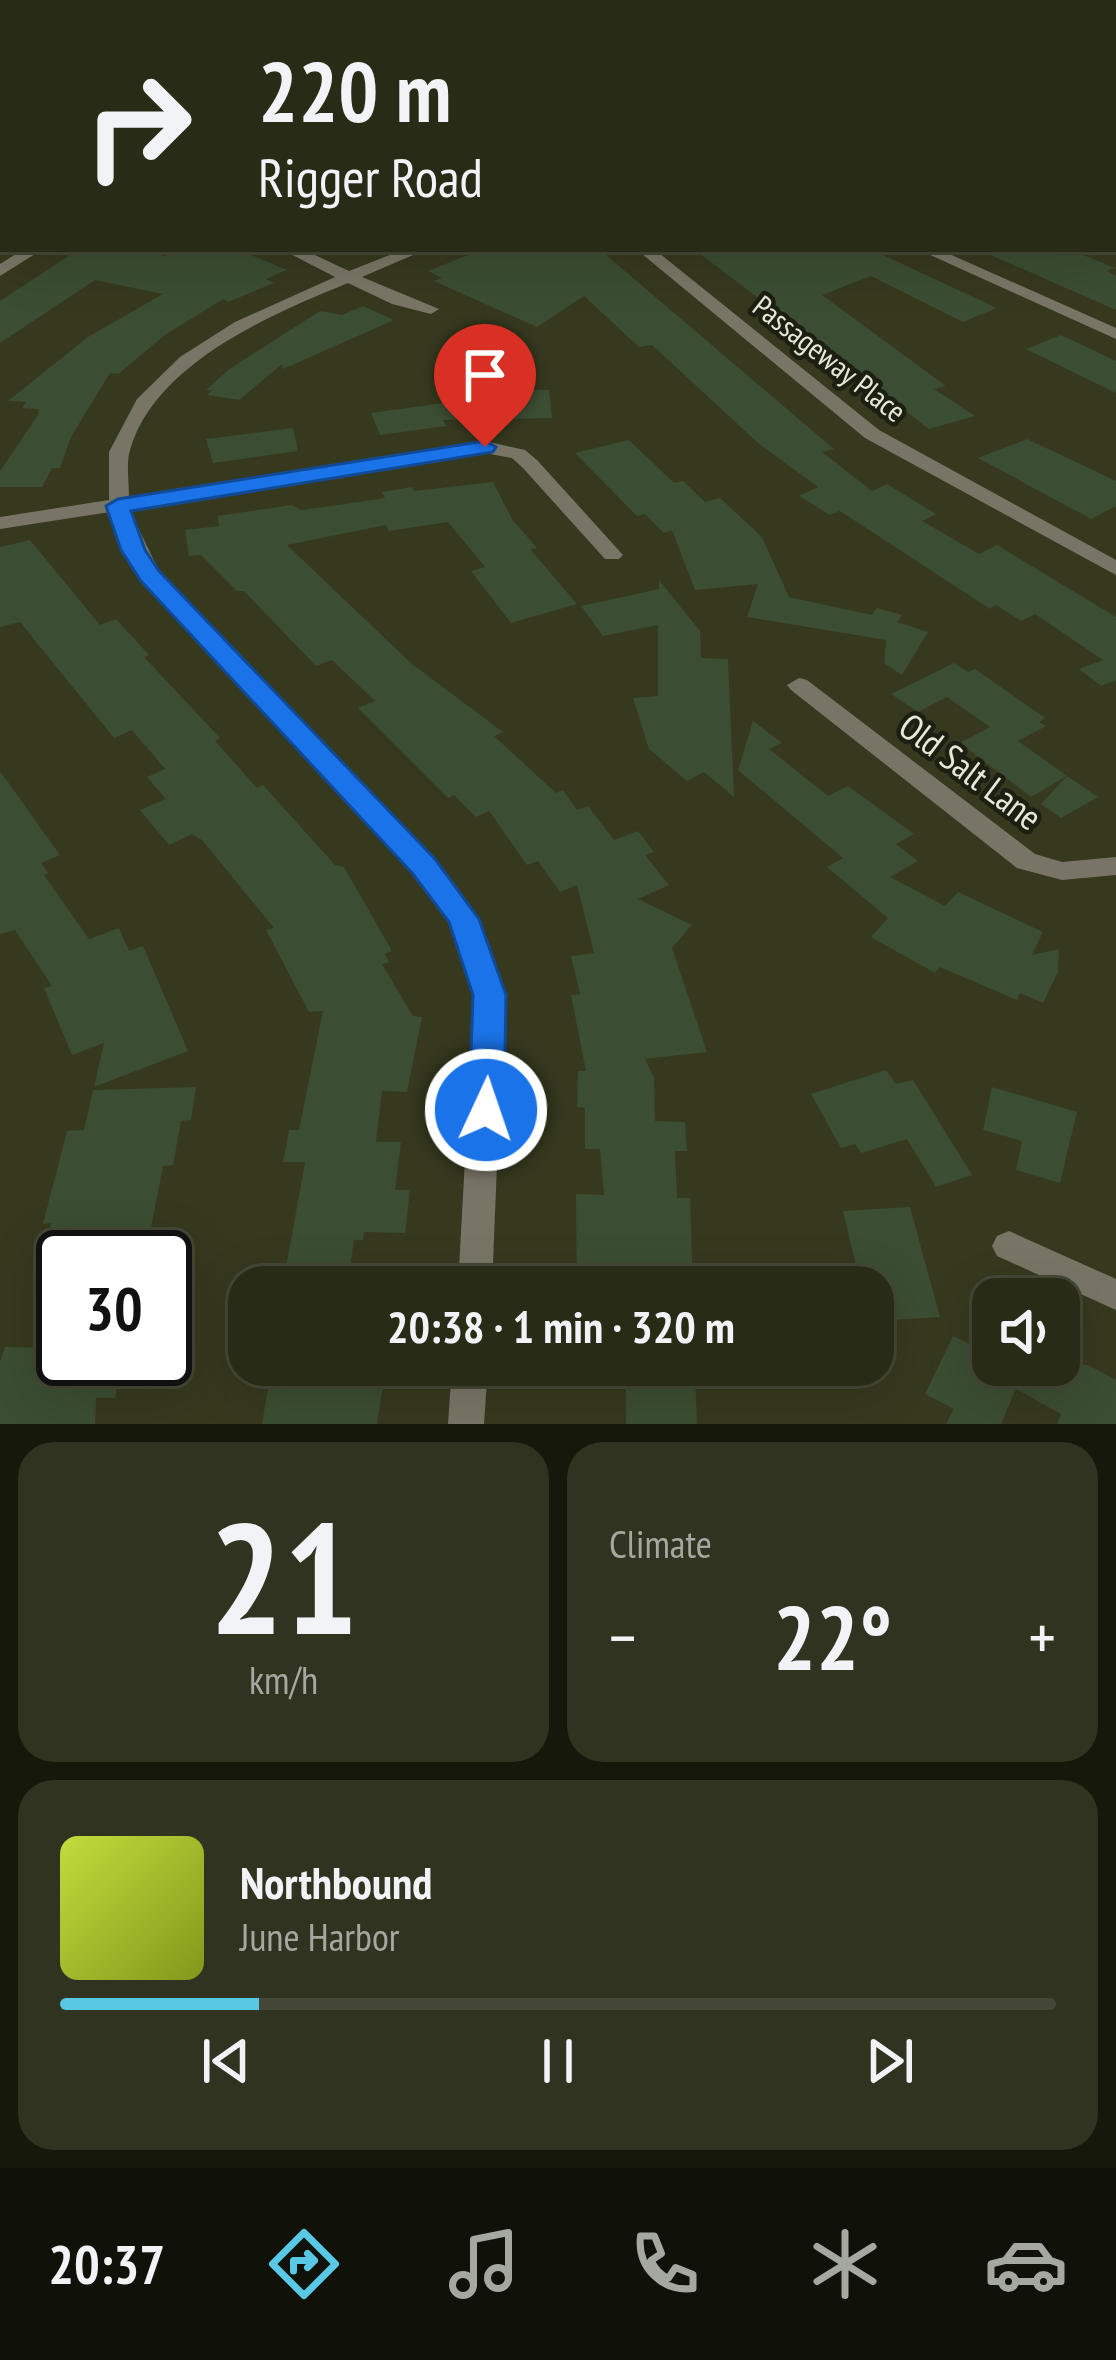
<!DOCTYPE html>
<meta charset="utf-8">
<style>
:root{--surface:#282b16;--page:#30331f;--text:#f1f3f6;--muted:#a5a7a1;--line:#444735;--accent:#58c8e4}
body{margin:0;font-family:"PT Sans Narrow",sans-serif;background:var(--page);color:var(--text);height:100vh;display:flex;flex-direction:column;font-size:45px;white-space:nowrap}
*{box-sizing:border-box;margin:0}
p{font-size:39px;color:var(--muted)}
.icon{flex:none;width:66px;height:66px;fill:none;stroke:currentColor;stroke-width:2;stroke-linecap:round;stroke-linejoin:round}
.map{position:relative;height:1424px;overflow:hidden}
.sheet{display:flex;flex-direction:column;gap:18px;padding:18px;background:#16180c;flex:1}
.sheet>*{flex:none}
.banner{position:absolute;left:0px;top:0px;width:1116px;height:252px;box-shadow:0 12px 48px #0002,0 0 0 3px var(--line);background:#282b16;color:var(--text);overflow:hidden}
.buttons{position:absolute;left:972px;top:1278px;display:grid;gap:24px}
.buttons a{display:grid;place-items:center;width:108px;height:108px;border-radius:24px;background:var(--surface);box-shadow:0 12px 48px #0002,0 0 0 3px var(--line);font-size:60px}
.speed{position:absolute;left:36px;top:1230px;display:flex;gap:24px;font-size:60px;font-weight:700;text-align:center}
.speed>*{display:grid;place-content:center;width:156px;height:156px;border-radius:50%;background:var(--surface);box-shadow:0 12px 48px #0002,0 0 0 3px var(--line);line-height:1}
.speed .limit{border:6px solid #111;border-radius:18px;background:#fff;color:#111}
.pin{position:absolute;display:grid;place-items:center;width:102px;height:102px;color:#fff;margin:-123px -51px;border-radius:50% 50% 50% 0;rotate:-45deg;box-shadow:0 0 12px #0007}
.pin .icon{rotate:45deg}
.me{position:absolute;width:132px;margin:-66px;rotate:3deg;stroke-linejoin:round;filter:drop-shadow(0 0 9px #0008)}
.turn{display:flex;align-items:center;gap:42px;height:252px;padding:0 60px;font-size:54px}
.turn .icon{width:156px;height:156px;stroke-width:2.5}
.turn b{display:block;font-size:84px;line-height:102px}
.big{font-size:90px;font-weight:600;line-height:1.1}
.sheet .widget{flex:1;display:flex;flex-direction:column;justify-content:center;gap:18px;min-width:0;padding:0 42px;border-radius:36px;background:var(--page)}
.sheet .dial{align-items:center;gap:0}
.dial b{font-size:156px;line-height:1}
.song{display:flex;align-items:center;gap:36px}
.cover{width:144px;height:144px;border-radius:18px;background:linear-gradient(135deg,hsl(70 70% 55%),hsl(70 70% 35%))}
.played{height:12px;border-radius:6px;background:linear-gradient(90deg,var(--accent) 20%,var(--line) 20%)}
.keys{display:flex;justify-content:space-around;direction:ltr}
.heat{display:flex;justify-content:space-between;align-items:center;font-size:66px;direction:ltr}
.sheet .tiles{flex:1;display:grid;gap:18px;grid-template-columns:1fr 1fr}
.widget:last-child{grid-column:span 2}
.trip{position:absolute;left:228px;top:1266px;width:666px;height:120px;border-radius:36px;background:var(--surface);box-shadow:0 12px 48px #0002,0 0 0 3px var(--line);font-weight:600;line-height:120px;text-align:center}
.tabs{display:flex;height:192px;justify-content:space-around;align-items:center;background:#101109;color:var(--muted)}
.tabs .icon{width:84px;height:84px}
.tabs .selected{color:var(--accent)}
.tabs b{font-size:54px;color:var(--text)}
.map>svg:first-child{display:block}
</style>
<div class="map">
<svg width="1116" height="1424" viewBox="0 0 1116 1424">
<rect width="100%" height="100%" fill="#36391e"/>
<g fill="#3b4d32">
<path d="M79 249H128L165 256 185 249H237L287 270 266 279 274 283 228 302 223 299 165 335 118 374 110 373 71 437 60 468H52L42 487H0V471L38 415V409L22 408 26 402 8 401 88 337 163 294 95 280 0 343V301Z"/>
<path d="M483 249H599L834 449 822 452 872 491 887 484 936 514 922 521 979 554 997 545 1116 617V680L1101 686 1079 669 1103 660 1035 614 1021 621 996 605 990 609 840 511 830 515 799 496 818 487 758 443 652 345 639 347 584 296 537 327 434 281 442 278 428 271Z"/>
<path d="M694 249H870L997 308 963 322 871 276 822 295 946 386 934 389 975 416 929 429Z"/>
<path d="M977 249H1069L1115 268 1107 271 1116 276V310Z"/>
<path d="M363 306 394 320 283 369 282 364 239 400 207 395 212 390H206L228 370 320 311 342 315Z"/>
<path d="M1061 335 1116 361V393L1026 349Z"/>
<path d="M494 390H549L552 418 443 420 446 426 380 435 371 413 494 396Z"/>
<path d="M293 428 298 451 213 463 206 439Z"/>
<path d="M1027 439 1116 481V506L1091 519 978 458Z"/>
<path d="M629 440 674 483 683 481 705 502 720 498 762 537 789 597 872 615 877 608 902 615 897 622 928 632 902 675 884 663 886 640 747 617 758 584 695 590 672 530 664 533 645 514 637 516 575 453Z"/>
<path d="M493 482 512 519 537 548 530 549 577 604 511 623 471 571 485 567 448 522 389 531 386 525 287 545 412 664 503 732 494 736 556 793 563 790 577 810 588 806 614 840 638 831 654 852 645 855 669 885 638 899 692 925 672 948 707 1052 645 1059 654 1078 655 1121 685 1122 687 1151H675L677 1198H690L693 1287H577L576 1194 604 1195 600 1149H585V1108L577 1107 578 1071H586L571 995 580 994 571 956 594 953 577 885 560 892 538 861 527 865 489 811 476 817 454 795 448 798 358 708 375 701 332 660 316 666 244 591H237L201 555 189 556 185 530 219 526 218 516 291 505 302 510 345 504 385 498 382 492 412 487 414 491Z"/>
<path d="M30 540 100 625 116 619 149 655 144 657 220 738 215 741 257 788 263 785 335 865 344 867 392 951 385 954 389 962 382 964 413 1016 422 1017 407 1092 382 1091 376 1142H401L395 1190H410L405 1233 364 1232 363 1240H354L348 1281 284 1279 305 1162H283L289 1130H299L323 1011 309 1012 266 930 274 928 202 840 192 834 169 845 140 810 166 799 147 777 165 769 132 730 114 738 20 622 0 627V547Z"/>
<path d="M659 580 700 631 701 658 728 659 734 797 704 772 687 781 649 749 633 698 658 696V625L603 636 581 606 659 589Z"/>
<path d="M954 663 968 672 975 669 1045 718 1039 722 1046 726 1018 741 1067 776 1031 797 960 743 990 727 947 697 918 712 891 694Z"/>
<path d="M753 721 782 743 769 749 828 796 848 786 914 834 896 844 918 861 890 877 945 906 958 892 1043 932 1032 955 1059 949 1058 972 1043 1003 1020 993 1017 1000 940 967 935 973 871 937 888 918 827 867 843 858 738 770Z"/>
<path d="M0 771 60 855 41 863 48 873 44 875 89 939 119 928 129 951 143 946 188 1051 94 1087 104 1043 72 1055 44 988 52 986 15 930 0 934Z"/>
<path d="M1067 776 1098 797 1061 818 1041 804Z"/>
<path d="M886 1070 896 1084 913 1080 972 1175 936 1187 907 1139 861 1153 855 1144 841 1148 811 1094Z"/>
<path d="M196 1087 191 1120 181 1121 173 1165 163 1166 150 1233H160L156 1257H43L51 1223 43 1224 67 1131 84 1130 93 1090Z"/>
<path d="M992 1087 1077 1112 1060 1183 1016 1170 1022 1141 983 1130Z"/>
<path d="M910 1207 940 1317 873 1321V1287H861L843 1211Z"/>
<path d="M953 1336 993 1355V1365H1088L1116 1380V1424H1057L1061 1414 1016 1389 1001 1424H946L954 1409 925 1394Z"/>
<path d="M5 1347 63 1348V1359H148L141 1387H117L115 1398H96L95 1424H0V1362Z"/>
<path d="M272 1365H386L377 1424H262Z"/>
<path d="M626 1374 695 1376 697 1424H626Z"/>
</g>
<g fill="none" stroke-linecap="round" stroke-linejoin="round">
<g fill="#797566" fill-rule="evenodd">
<rect x="0" y="117" width="3" height="8"/>
<rect x="0" y="207" width="3" height="10"/>
<path d="M24 249H43L0 276V264Z"/>
<path d="M281 249H302L349 271 405 249H427L362 277 439 309 431 314 392 304 348 283C272 314 155 363 130 450 126 463 129 482 129 497L485 441 525 450 537 460 623 555 619 559H605L523 468 512 458 485 453 129 509 160 573 433 860 477 919 504 995 492 1287H458L474 995 450 922 415 874 142 581 110 512 0 529V517L109 500V452L137 399 180 357 235 322 335 277Z"/>
<path d="M636 249H654L879 430 1116 560V575L865 438Z"/>
<path d="M917 249H938L1116 328V339Z"/>
<path d="M799 678 807 680 1035 854 1062 862 1116 857V875L1062 880 1017 868 791 690 787 685Z"/>
<path d="M1009 1231 1116 1279V1310L997 1256 992 1246 997 1236Z"/>
<path d="M452 1365H488L484 1424H448Z"/>
</g>
<g fill="#797566" fill-rule="evenodd">
<path d="M601 0H644L648 3H605Z"/>
<path d="M1113 41 1116 42V50L1113 49Z"/>
</g>
<g fill="#d4caa6" fill-rule="evenodd">
<path d="M822 0H872L875 3H825Z"/>
<path d="M1011 0H1062L1065 3H1014Z"/>
<rect x="1113" y="19" width="3" height="11"/>
</g>
</g>
<path fill="#1a73e8" stroke="#114b97" stroke-width="3" d="M485 441 496 447 493 452 131 511 145 550 159 571 435 859 479 919 506 995 504 1110 499 1120 486 1124 474 1120 469 1110 473 995 449 922 413 874 141 581 121 550 106 506 118 499Z"/>
<g text-anchor="middle" dominant-baseline="central" stroke-width="9" stroke-linejoin="round" paint-order="stroke">
<g font-size="30" fill="#e6e9d8" stroke="#1e1f13">
<text transform="translate(830 358) rotate(38)">Passageway Place</text>
</g>
<g font-size="36" fill="#e6e9d8" stroke="#1e1f13">
<text transform="translate(971 771) rotate(37)">Old Salt Lane</text>
</g>
</g>
</svg>
<div class="buttons">
<a><svg class="icon" aria-label="sound" viewBox="0 0 24 24"><path d="M4 9h4l5-4v14l-5-4H4zM17 9q2 3 0 6"/></svg></a>
</div>
<div class="speed"><div class="limit">30</div></div>
<div class="pin" style="left:485px;top:447px;background:#d93025"><svg class="icon" aria-label="arrive" viewBox="0 0 24 24"><path d="M6 21V4h12l-3 4 3 4H6"/></svg></div>
<svg class="me" style="left:486px;top:1110px" viewBox="-20 -20 40 40"><circle r="17" fill="#1a73e8" stroke="#fff" stroke-width="3"/><path d="M0-11L8 9 0 5-8 9z" fill="#fff"/></svg>
<div class="trip">20:38 · 1 min · 320 m</div>
<div class="banner">
<div class="turn"><svg class="icon" aria-label="right" viewBox="0 0 24 24"><path d="M7 20v-9h11M14 6l5 5-5 5"/></svg><div><b>220 m</b>Rigger Road</div></div>
</div>
</div>
<section class="sheet">
<div class="tiles">
<div class="widget dial"><b>21</b><p>km/h</p></div>
<div class="widget"><p>Climate</p>
<div class="heat"><a>−</a><b class="big">22°</b><a>+</a></div>
</div>
<div class="widget">
<div class="song"><i class="cover"></i><div><b>Northbound</b><p>June Harbor</p></div></div>
<div class="played"></div>
<div class="keys"><svg class="icon" aria-label="previous" viewBox="0 0 24 24"><path d="M18 5L8 12l10 7zM5 5v14"/></svg><svg class="icon" aria-label="pause" viewBox="0 0 24 24"><path d="M8 5v14M16 5v14"/></svg><svg class="icon" aria-label="next" viewBox="0 0 24 24"><path d="M6 5l10 7-10 7zM19 5v14"/></svg></div>
</div>
</div>
</section>
<nav class="tabs">
<b>20:37</b>
<svg class="icon selected" aria-label="directions" viewBox="0 0 24 24"><path d="M12 3l9 9-9 9-9-9zM9 14v-3h6M13 9l2 2-2 2"/></svg>
<svg class="icon" aria-label="music" viewBox="0 0 24 24"><path d="M9 18V5l10-2v13"/><circle cx="6" cy="18" r="3"/><circle cx="16" cy="16" r="3"/></svg>
<svg class="icon" aria-label="phone" viewBox="0 0 24 24"><path d="M5 4h4l2 5-3 2q2 4 5 5l2-3 5 2v4C11 20 4 13 5 4z"/></svg>
<svg class="icon" aria-label="climate" viewBox="0 0 24 24"><path d="M12 3v18M4 7l16 10M4 17L20 7"/></svg>
<svg class="icon" aria-label="car" viewBox="0 0 24 24"><path d="M5 17H2v-5l4-1 3-4h7l3 4 3 1v5h-3M9 17h6M6 11h13"/><circle cx="7" cy="17" r="2"/><circle cx="17" cy="17" r="2"/></svg>
</nav>
